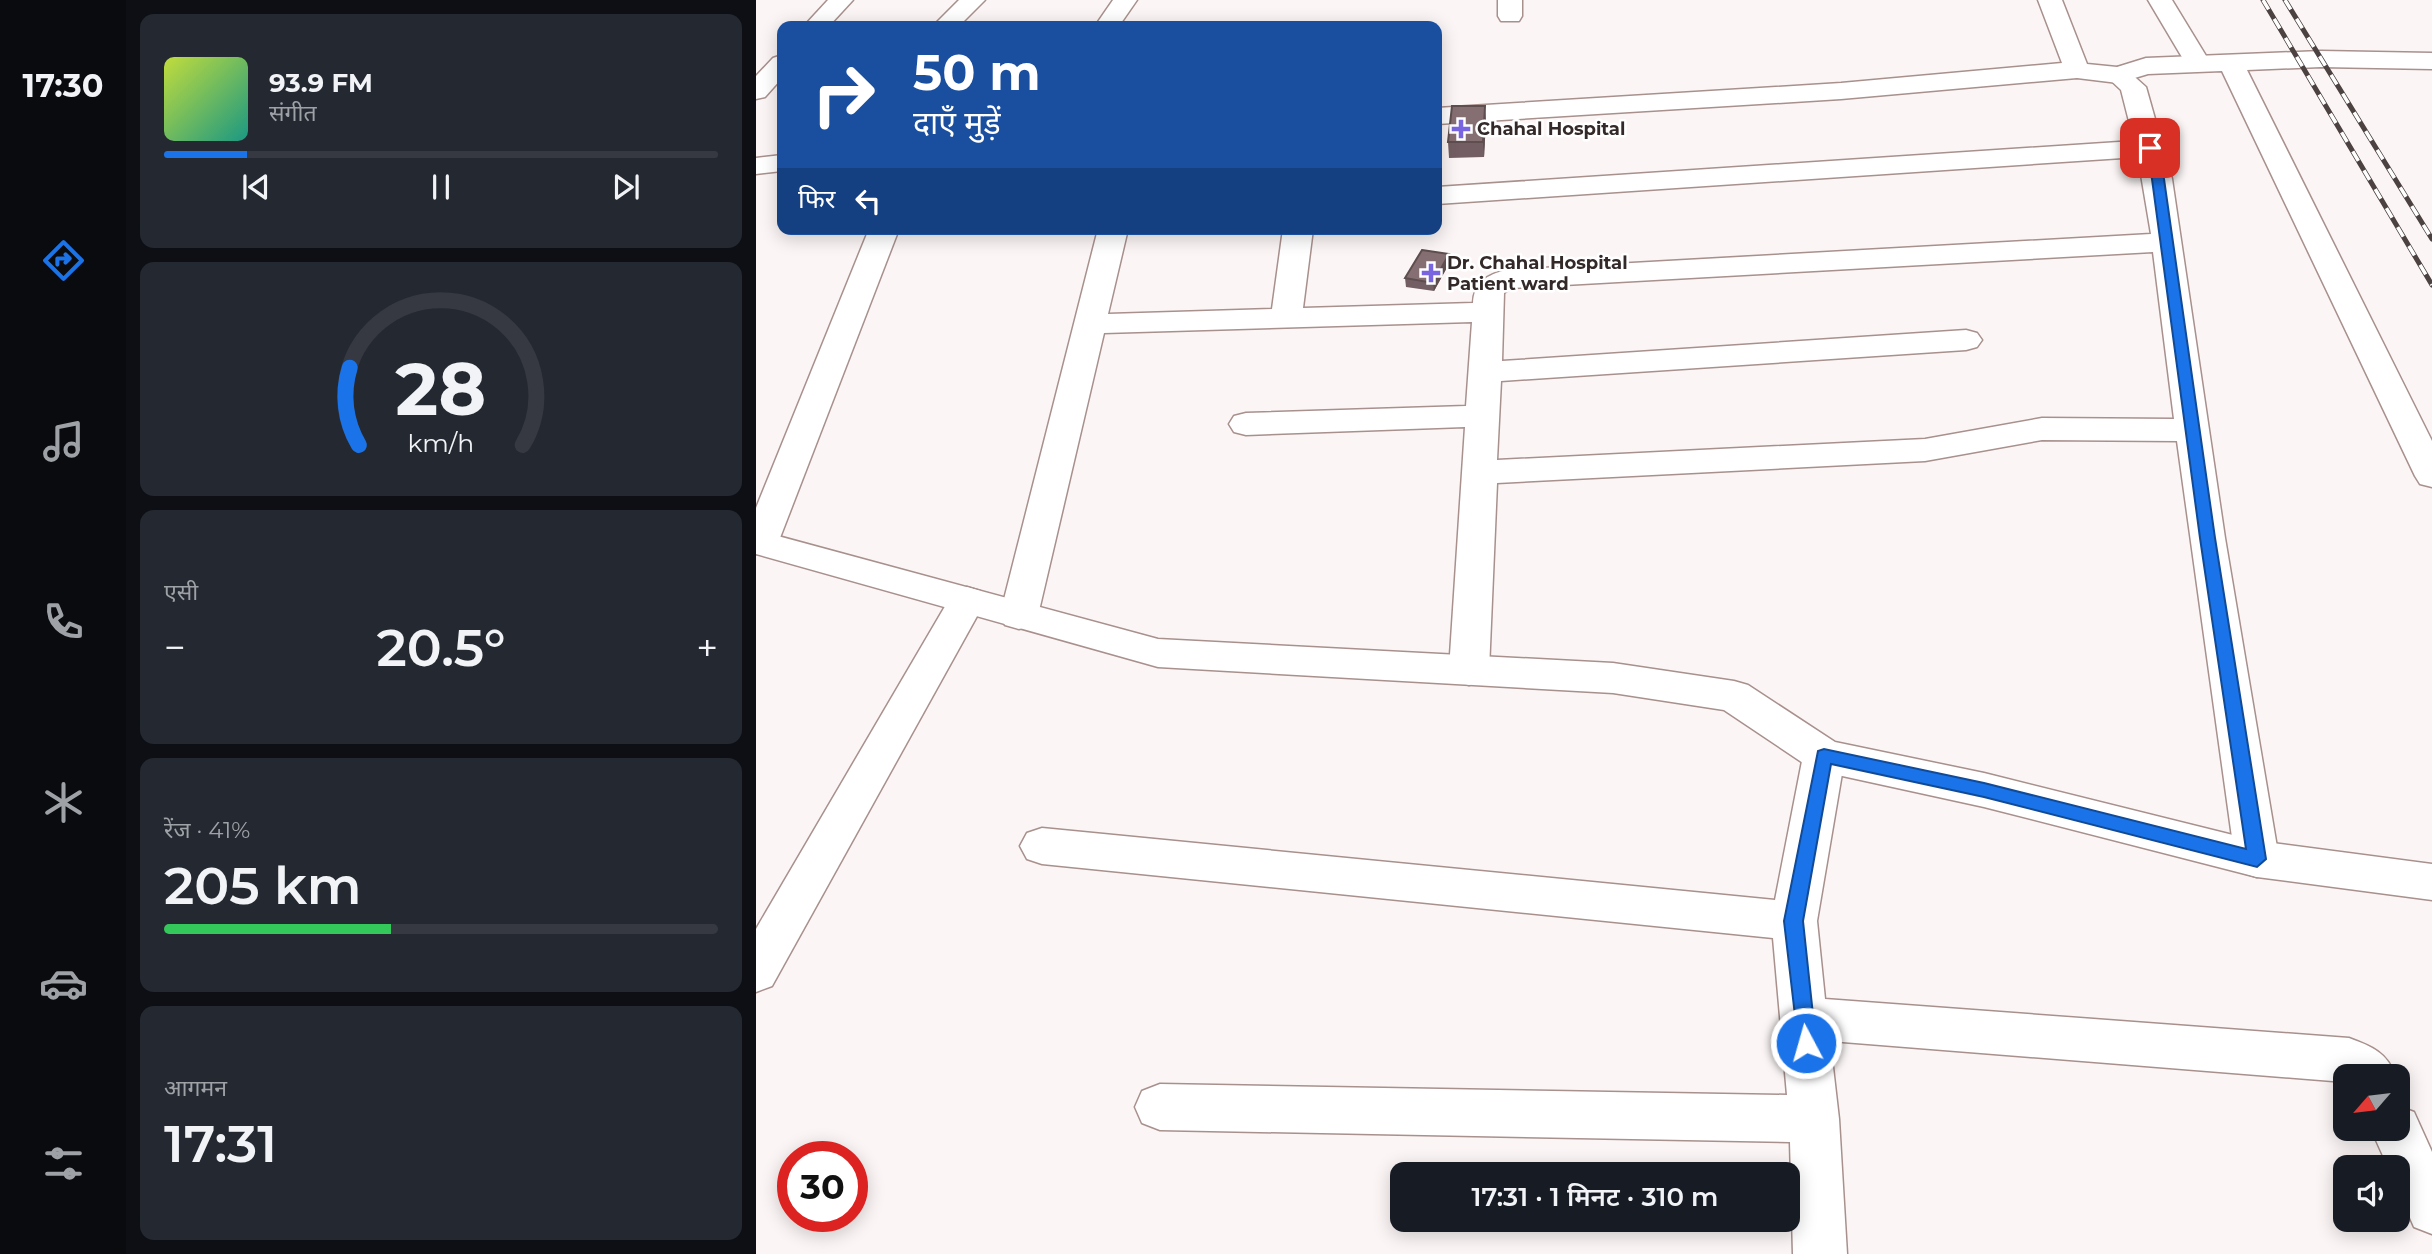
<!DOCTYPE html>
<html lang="hi">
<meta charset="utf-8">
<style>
:root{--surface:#171b24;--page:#242831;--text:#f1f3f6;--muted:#9ea1a6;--line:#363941;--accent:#1a73e8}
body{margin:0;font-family:Montserrat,"Noto Sans Devanagari",sans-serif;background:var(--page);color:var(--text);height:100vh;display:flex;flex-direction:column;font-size:26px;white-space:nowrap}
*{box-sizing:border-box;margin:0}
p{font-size:23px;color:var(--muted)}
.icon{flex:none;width:38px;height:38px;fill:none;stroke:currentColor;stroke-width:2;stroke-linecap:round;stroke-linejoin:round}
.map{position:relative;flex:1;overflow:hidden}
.side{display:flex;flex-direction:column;gap:14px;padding:14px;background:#0d0f14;width:630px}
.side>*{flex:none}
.hud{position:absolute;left:21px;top:21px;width:665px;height:214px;border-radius:14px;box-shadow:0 4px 18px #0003;background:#1a4fa0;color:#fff;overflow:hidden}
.needle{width:46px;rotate:242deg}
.tools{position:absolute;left:1577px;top:1064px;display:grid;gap:14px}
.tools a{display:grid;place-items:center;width:77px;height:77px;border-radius:14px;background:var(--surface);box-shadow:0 4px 18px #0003;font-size:35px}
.speed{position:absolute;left:21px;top:1141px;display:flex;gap:14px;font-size:35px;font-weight:700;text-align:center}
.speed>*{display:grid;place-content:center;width:91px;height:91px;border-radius:50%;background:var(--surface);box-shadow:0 4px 18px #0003;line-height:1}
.speed .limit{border:10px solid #d22;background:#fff;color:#111}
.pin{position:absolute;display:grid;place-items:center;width:60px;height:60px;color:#fff;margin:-30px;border-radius:14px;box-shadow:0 4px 10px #0006}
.me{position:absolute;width:77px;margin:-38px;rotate:354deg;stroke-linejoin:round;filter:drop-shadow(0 0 5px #0008)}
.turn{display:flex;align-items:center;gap:24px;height:147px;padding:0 21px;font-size:32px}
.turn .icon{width:91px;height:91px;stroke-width:2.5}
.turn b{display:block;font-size:49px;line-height:60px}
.then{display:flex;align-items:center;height:66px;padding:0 21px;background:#0003;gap:14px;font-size:26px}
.big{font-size:52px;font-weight:600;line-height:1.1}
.side .widget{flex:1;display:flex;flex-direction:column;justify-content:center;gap:10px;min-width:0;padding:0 24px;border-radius:14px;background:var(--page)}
.side .dial{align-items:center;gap:0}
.dial svg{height:182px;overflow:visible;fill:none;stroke:var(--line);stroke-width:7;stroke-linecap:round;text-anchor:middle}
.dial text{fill:var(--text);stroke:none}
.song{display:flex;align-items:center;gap:21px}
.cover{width:84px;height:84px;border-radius:10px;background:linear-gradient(135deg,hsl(70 70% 55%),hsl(170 70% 35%))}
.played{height:7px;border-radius:4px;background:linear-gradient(90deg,var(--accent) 15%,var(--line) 15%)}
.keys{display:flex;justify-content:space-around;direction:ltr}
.heat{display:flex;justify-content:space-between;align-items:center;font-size:38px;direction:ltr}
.charge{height:10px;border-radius:5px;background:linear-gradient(90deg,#34c759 41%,var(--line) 0)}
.trip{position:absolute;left:634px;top:1162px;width:410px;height:70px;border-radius:14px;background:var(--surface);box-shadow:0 4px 18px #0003;font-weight:600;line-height:70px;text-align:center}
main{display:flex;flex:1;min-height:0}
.menu{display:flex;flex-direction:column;width:126px;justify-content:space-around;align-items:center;background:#090b0e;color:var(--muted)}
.menu .icon{width:49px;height:49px}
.menu .current{color:var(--accent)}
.menu b{font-size:32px;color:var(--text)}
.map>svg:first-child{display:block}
</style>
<main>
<nav class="menu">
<b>17:30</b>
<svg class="icon current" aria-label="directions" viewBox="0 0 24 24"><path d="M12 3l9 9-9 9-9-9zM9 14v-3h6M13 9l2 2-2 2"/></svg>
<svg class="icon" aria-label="music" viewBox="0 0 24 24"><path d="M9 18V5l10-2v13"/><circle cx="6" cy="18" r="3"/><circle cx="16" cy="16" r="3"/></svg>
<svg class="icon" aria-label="phone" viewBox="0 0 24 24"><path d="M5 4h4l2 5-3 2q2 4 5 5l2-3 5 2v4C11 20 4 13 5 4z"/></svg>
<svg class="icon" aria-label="climate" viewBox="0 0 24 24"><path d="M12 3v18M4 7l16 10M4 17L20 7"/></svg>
<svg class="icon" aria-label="car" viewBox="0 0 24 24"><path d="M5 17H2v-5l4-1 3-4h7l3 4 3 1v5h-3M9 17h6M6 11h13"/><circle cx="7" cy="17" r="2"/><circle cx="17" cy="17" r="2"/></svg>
<svg class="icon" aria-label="filters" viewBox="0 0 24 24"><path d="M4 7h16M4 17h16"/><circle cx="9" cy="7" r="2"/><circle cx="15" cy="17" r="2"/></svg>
</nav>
<section class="side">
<div class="widget">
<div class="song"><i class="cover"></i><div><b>93.9 FM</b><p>संगीत</p></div></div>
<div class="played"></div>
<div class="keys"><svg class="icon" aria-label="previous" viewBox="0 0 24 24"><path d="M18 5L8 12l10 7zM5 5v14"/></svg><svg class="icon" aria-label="pause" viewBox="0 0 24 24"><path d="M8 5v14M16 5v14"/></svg><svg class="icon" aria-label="next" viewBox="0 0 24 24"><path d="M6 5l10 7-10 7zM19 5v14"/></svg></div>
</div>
<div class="widget dial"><svg viewBox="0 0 100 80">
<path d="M14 69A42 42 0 1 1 86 69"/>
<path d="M14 69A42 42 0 0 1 10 35" stroke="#1a73e8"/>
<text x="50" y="56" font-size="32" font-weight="700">28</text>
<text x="50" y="72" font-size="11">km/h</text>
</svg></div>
<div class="widget"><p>एसी</p>
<div class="heat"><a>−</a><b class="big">20.5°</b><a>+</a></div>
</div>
<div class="widget"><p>रेंज · 41%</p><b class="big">205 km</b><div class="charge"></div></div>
<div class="widget"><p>आगमन</p><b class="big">17:31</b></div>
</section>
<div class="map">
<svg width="1676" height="1254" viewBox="0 0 1676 1254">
<rect width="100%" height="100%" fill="#fbf6f5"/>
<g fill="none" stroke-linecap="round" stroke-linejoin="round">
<defs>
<g id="street">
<path d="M72 0H97L73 26H48Z"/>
<path d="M203 0H229L203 26H177Z"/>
<path d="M357 0H381L363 26H339Z"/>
<path d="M742 0H766V16L763 21H745L742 16Z"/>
<path d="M1392 0H1416L1455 64 1451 69H1433Z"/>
<path d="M26 55V78L9 97 0 99V76L17 58Z"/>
<path d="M1362 67 1371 70 1390 87 1416 179 1469 538 1523 859 1517 872 1501 877 1485 872 1479 859 1421 441 1286 440 1169 461 741 483 733 670 727 680 713 685 699 680 693 670 709 427 490 435 478 432 473 424 478 416 490 413 710 406 716 322 348 333 282 615 277 625 263 629 249 625 244 615 342 229H372L352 314 516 309 527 229H557L547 308 717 303C718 282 731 275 750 270L1395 234 1382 157 681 204V187L1378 141 1365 90 1349 75 1353 70ZM1397 252 1418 419 1286 418 1169 439 741 460 745 381 1210 350 1221 347 1226 340 1221 333 1210 330 746 361 748 293 755 288Z"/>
<path d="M113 229H143L22 543 17 552 0 554V508Z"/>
<path d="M211 587 224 591 230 600 16 986 0 992V929L198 591Z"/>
<path d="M1068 740 1083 745 1089 756 1061 921 1069 999 1593 1038C1617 1047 1630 1052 1640 1076H1589V1082L1074 1041 1083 1119 1091 1254H1037L1034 1142 404 1130 386 1123 379 1107 386 1091 404 1084 1031 1095 1017 938 286 864 271 859 264 846 271 833 286 828 1019 900 1047 756 1053 745Z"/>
<path d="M1642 1106 1658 1112 1676 1152V1234L1658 1227 1642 1190V1167H1632L1615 1129H1642Z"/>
</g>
<g id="secondary">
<path d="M1282 0H1306L1331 64 1361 67 1390 58 1565 51 1676 53V69L1565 67 1491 70 1676 441V487L1664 484 1659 476 1466 71 1392 74 1362 83 1321 78 1085 99 681 124V108L1085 83 1306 63Z"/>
<path d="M26 155V171L0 174V158Z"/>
<path d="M0 530 402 639 857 663 978 681 992 685 1079 742 1228 773 1501 841 1676 864V900L1501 877 1228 807 1068 772 1053 767 968 710 857 693 402 667 0 554Z"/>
</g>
</defs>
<use href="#street" stroke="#a8908d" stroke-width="3"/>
<use href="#secondary" stroke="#a8908d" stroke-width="3"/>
<use href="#street" fill="#fff" fill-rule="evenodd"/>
<use href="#secondary" fill="#fff" fill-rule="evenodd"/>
<defs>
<g id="rail">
<path d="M1507 0 1676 285"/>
<path d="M1529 0 1676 239"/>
</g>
</defs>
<use href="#rail" stroke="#4b4241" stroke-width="5"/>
<use href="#rail" stroke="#fff" stroke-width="3.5" stroke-dasharray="11" stroke-linecap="butt"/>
</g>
<g fill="#735f63">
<path d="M730 121 728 157 693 158 692 142Z"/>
<path d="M694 262 678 291 650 287 649 278Z"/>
</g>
<g fill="#5e4e50">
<path d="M729 106 730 121 728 157 727 142Z"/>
<path d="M693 254 694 262 678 291 677 283Z"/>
</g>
<g fill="#866f73" stroke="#5e4e50" stroke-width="2">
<path d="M696 106H729L727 142H692Z"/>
<path d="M666 250 693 254 677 283 649 278Z"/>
</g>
<path fill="#1a73e8" stroke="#114b97" stroke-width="2" d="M1394 145 1399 148 1408 179 1459 538 1510 859 1501 867 1228 797 1075 764 1047 921 1060 1043 1057 1050 1050 1052 1043 1050 1028 921 1062 751 1068 749 1228 783 1490 849 1444 538 1396 179 1388 148Z"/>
<g fill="#7965e0" stroke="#fff" stroke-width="2.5">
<path d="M701.5 118.5h7v7h7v7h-7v7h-7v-7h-7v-7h7z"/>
<path d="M671.5 262.5h7v7h7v7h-7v7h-7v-7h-7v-7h7z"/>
</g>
<g text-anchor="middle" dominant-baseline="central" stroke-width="5" stroke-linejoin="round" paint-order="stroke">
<g font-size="18" font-weight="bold" fill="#322928" stroke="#fff" text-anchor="start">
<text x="721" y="129">Chahal Hospital</text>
<text x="691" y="263">Dr. Chahal Hospital<tspan x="691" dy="21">Patient ward</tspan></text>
</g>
</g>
</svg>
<div class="tools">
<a><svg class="needle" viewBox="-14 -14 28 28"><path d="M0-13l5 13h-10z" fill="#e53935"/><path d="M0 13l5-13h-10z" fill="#9ea1a6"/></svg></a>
<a><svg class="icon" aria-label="sound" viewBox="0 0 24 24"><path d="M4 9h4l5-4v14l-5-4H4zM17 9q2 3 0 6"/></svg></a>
</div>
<div class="speed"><div class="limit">30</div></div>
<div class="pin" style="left:1394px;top:148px;background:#d93025"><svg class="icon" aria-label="arrive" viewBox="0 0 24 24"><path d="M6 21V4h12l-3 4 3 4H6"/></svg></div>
<svg class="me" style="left:1050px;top:1043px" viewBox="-20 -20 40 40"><circle r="17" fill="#1a73e8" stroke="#fff" stroke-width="3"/><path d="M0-11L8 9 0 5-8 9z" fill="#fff"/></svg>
<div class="trip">17:31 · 1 मिनट · 310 m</div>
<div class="hud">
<div class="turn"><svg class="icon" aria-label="right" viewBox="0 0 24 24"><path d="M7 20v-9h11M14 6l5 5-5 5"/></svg><div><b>50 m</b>दाएँ मुड़ें</div></div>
<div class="then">फिर<svg class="icon" aria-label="left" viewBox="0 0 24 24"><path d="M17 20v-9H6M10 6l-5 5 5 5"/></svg></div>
</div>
</div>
</main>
